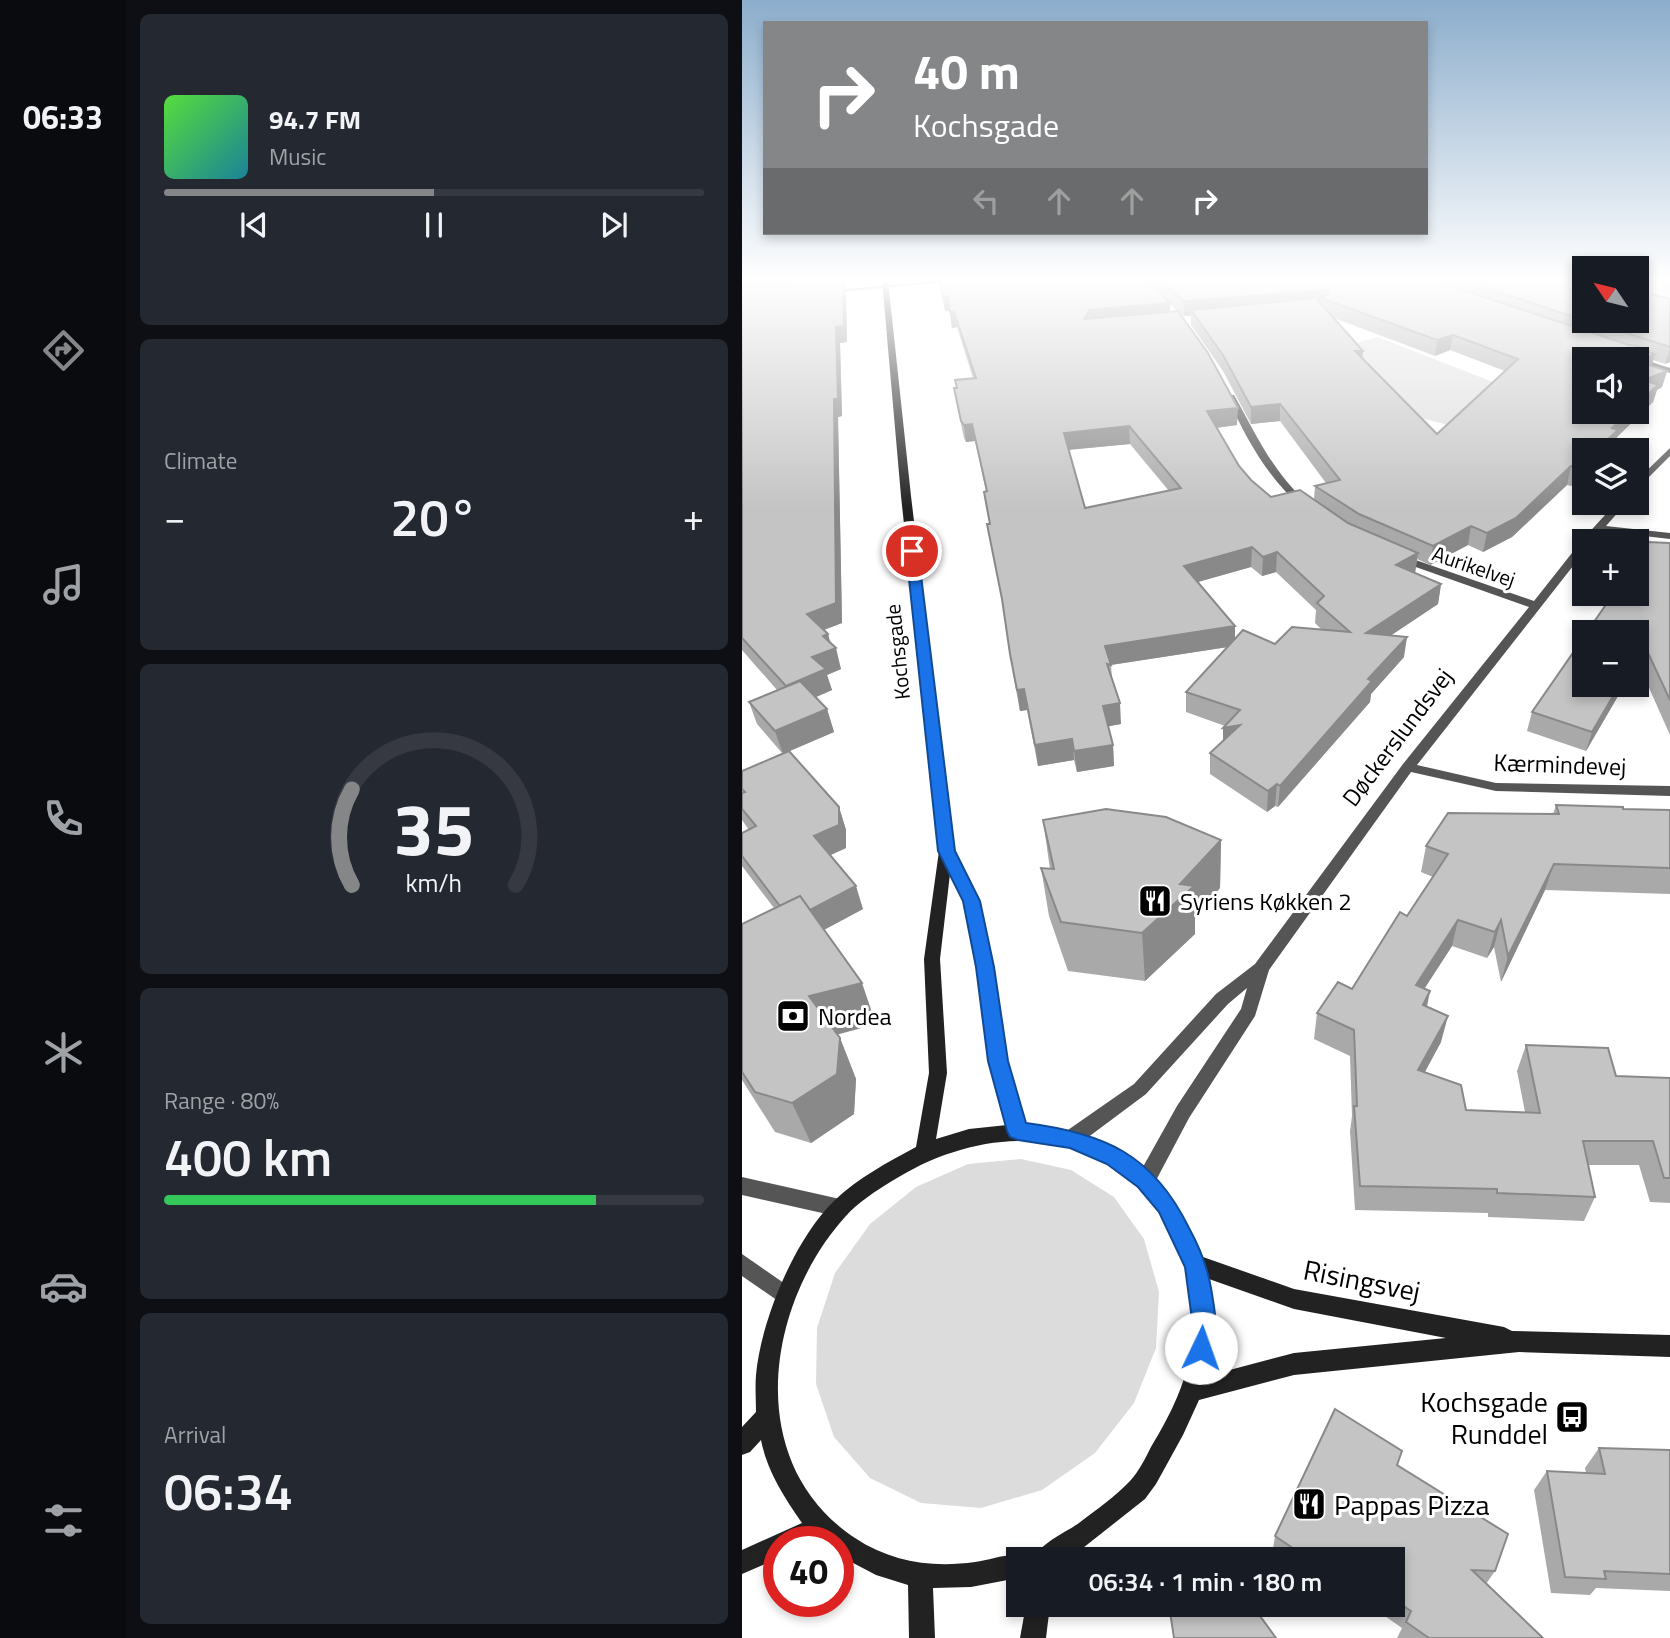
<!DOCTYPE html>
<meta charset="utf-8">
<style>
:root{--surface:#171b24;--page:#242831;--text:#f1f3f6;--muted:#9ea1a6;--line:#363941;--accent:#858687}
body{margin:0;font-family:"Titillium Web",sans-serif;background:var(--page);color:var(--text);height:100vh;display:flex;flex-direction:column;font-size:26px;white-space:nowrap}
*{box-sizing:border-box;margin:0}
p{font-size:23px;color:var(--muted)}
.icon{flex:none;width:38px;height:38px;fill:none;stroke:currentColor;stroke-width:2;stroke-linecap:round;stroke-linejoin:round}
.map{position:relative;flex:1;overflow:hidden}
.drawer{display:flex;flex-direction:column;gap:14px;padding:14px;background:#0d0f14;width:616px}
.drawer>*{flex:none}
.guide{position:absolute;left:21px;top:21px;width:665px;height:214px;border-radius:0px;box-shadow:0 4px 10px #0003;background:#858687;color:#fff;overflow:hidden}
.needle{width:46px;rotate:305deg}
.tools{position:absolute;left:830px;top:256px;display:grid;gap:14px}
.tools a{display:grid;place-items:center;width:77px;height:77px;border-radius:0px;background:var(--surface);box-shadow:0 4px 10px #0003;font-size:35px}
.speed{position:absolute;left:21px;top:1526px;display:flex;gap:14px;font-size:35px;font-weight:700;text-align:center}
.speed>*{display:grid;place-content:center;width:91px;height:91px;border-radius:50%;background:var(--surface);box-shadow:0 4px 10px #0003;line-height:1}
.speed .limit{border:10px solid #d22;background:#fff;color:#111}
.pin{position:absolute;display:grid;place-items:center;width:60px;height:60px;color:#fff;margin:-30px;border:4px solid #fff;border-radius:50%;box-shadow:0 2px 7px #0007}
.me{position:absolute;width:77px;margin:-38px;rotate:3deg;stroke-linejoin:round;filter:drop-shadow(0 0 5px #0008)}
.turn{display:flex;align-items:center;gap:24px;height:147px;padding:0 35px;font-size:32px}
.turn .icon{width:91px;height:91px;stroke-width:2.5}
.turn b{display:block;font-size:49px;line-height:60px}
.lanes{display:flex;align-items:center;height:66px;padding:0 35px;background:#0003;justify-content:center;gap:35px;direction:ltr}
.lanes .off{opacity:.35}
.big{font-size:52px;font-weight:600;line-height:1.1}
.drawer .widget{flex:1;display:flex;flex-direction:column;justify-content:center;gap:10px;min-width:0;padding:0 24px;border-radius:10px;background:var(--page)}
.drawer .dial{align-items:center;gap:0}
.dial svg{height:182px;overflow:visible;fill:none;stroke:var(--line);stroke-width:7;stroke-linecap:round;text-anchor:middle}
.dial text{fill:var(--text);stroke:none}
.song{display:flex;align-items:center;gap:21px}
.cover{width:84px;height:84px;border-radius:10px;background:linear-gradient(135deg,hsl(110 70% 55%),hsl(190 70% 35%))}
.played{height:7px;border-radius:4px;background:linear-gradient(90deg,var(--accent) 50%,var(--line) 50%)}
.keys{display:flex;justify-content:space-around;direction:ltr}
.heat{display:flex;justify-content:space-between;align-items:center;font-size:38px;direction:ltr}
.charge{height:10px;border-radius:5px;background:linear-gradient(90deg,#34c759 80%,var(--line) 0)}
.trip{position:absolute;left:264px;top:1547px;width:399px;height:70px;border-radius:0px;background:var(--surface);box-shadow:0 4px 10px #0003;font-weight:600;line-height:70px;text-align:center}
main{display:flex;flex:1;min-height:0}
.dock{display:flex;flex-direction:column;width:126px;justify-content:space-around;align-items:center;background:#090b0e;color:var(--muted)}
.dock .icon{width:49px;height:49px}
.dock .on{color:var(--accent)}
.dock b{font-size:32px;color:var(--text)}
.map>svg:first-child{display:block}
</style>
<main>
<nav class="dock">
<b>06:33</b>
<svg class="icon on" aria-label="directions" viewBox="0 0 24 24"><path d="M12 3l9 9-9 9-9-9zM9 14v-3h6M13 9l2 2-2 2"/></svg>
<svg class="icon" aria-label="music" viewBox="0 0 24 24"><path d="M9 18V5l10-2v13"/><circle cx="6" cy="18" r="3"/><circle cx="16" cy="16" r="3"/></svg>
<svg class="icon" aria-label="phone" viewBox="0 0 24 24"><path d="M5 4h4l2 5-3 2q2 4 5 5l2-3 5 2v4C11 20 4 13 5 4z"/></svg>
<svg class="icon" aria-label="climate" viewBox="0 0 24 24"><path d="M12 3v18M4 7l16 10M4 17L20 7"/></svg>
<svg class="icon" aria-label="car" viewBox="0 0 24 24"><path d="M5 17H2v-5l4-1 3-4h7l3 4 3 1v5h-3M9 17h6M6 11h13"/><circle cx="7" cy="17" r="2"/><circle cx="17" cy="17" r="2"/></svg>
<svg class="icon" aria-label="filters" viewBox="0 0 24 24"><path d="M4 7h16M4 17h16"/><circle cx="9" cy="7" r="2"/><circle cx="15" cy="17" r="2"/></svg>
</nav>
<section class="drawer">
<div class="widget">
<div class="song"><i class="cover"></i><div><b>94.7 FM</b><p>Music</p></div></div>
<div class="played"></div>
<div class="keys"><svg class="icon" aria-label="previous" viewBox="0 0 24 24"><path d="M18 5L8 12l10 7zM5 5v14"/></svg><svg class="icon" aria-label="pause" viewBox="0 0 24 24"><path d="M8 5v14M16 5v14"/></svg><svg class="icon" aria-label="next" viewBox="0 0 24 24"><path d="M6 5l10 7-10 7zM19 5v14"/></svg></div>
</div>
<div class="widget"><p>Climate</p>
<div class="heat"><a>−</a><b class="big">20°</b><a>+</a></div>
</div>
<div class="widget dial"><svg viewBox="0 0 100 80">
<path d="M14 69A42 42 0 1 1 86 69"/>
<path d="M14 69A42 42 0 0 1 14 27" stroke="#858687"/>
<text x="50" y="56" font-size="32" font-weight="700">35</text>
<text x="50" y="72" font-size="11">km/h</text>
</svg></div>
<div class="widget"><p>Range · 80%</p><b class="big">400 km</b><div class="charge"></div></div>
<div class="widget"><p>Arrival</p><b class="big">06:34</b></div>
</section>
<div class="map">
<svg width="928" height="1638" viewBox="0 0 928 1638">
<rect width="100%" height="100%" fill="#fff"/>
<g fill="#dcdcdc">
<path d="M894 280H928V315L894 305Z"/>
<path d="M636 337 761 386 714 427 667 415 603 346Z"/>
<path d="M279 1159 329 1170 372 1197 402 1239 417 1292 414 1348 392 1403 353 1453 300 1490 239 1508 179 1503 128 1478 92 1437 74 1384 75 1328 93 1273 128 1224 174 1187 226 1164Z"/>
</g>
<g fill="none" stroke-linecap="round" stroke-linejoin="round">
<g fill="#555" fill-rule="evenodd">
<path d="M199 280H228L86 293 83 291Z"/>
<path d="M897 358 928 368V373L894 363V359H891Z"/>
<path d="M486 395H492C515 436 529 469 564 502V506H558C524 475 504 438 485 397Z"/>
<path d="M928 448V456L894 490V481Z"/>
<path d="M875 502H885L864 526 928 533V539L859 531 851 541H842V552L675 765 754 783 928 786V796L754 791 669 772 527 970 513 1016 447 1118 411 1186 404 1189 397 1186 394 1180 397 1174 435 1106 499 1009 505 988 486 1004 404 1094 337 1144 330 1146 323 1144 321 1138 323 1132 392 1084 474 994 513 964 661 764 787 607 654 560V556H662L792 601 841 539Z"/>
<path d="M0 1177 98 1199 105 1202 108 1208 105 1214 98 1217 0 1195Z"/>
<path d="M0 1254 49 1288 52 1295 49 1302 42 1305 0 1276Z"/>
</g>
<g fill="#222" fill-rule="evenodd">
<path d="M140 280H146L169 496 211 851 238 901 251 967 265 1061 283 1125C374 1130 427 1175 461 1257L552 1289 762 1327 770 1331 928 1335V1357L777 1352 552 1375 457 1400 441 1435 414 1484 403 1499 327 1559H292C298 1543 323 1533 337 1523 354 1510 374 1496 388 1481 397 1471 403 1459 409 1447 429 1414 445 1382 450 1343 457 1291 439 1235 404 1196 336 1120 230 1130 150 1181 134 1191 116 1202 103 1217 23 1306 1 1464 113 1538 149 1562 190 1568 233 1562 249 1560 269 1551 285 1557V1559H276V1578L229 1587 191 1588 193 1638H167L166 1585 134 1575 96 1555V1542H80L77 1539 72 1542H37V1558L0 1574V1550L60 1523C42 1497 25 1471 19 1440L8 1452 0 1455V1427L14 1412C14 1400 13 1387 14 1375 19 1320 53 1238 93 1200 116 1178 146 1162 174 1147L187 1073 182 959 197 851 159 496ZM208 874 222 901 235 967 247 1061 265 1125 227 1129 194 1139 205 1073 198 959ZM467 1279 552 1309 704 1338 552 1353 465 1376C474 1344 474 1312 467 1279Z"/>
<path d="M284 1605H308L304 1638H278Z"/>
</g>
</g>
<g fill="#a9a9a9" fill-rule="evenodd">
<path d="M0 280 103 285H102L104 294 105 342 98 343 100 416 96 417 100 623 82 630 86 634 88 643 99 669 85 675 90 690 74 697 85 709 92 732 47 751 97 807 104 830V848L88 855 121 909 82 930 134 1024 95 1034 98 1038 114 1079 112 1114 69 1143 33 1132 0 1080V924L32 908 0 866V833L7 830 0 820V771L40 753 15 724 7 702 35 690 0 650Z"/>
<path d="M196 280H842L928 299V362L923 364 911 360 909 366 925 371 920 387 915 390 911 402 875 437 872 447 869 450H842L829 486 825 485 770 537 741 552 726 545 688 565 675 559 673 573 699 584 696 604 648 636 662 657 629 694 628 702 536 807 533 806 525 812 468 774V753L481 741 483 726 444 712V692L485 647 369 665 370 678 379 724 366 726 371 745 372 766 335 772 332 760 296 766 285 710 278 711 271 674 263 615 245 524H248L242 492 244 491 233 441 224 442 222 438 215 405 212 388H215L231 378 215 327 210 328 208 311H203ZM428 305 442 316H449V325L481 371 509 424 538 421 584 483 573 486 572 500 529 497 509 480 497 466 474 428 495 425 428 312ZM592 318 693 356 708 350 763 371 695 434 620 358ZM388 444 427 491 343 508 327 450ZM509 567 520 576 534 572 574 610 573 623 580 630 533 644 493 639 455 582Z"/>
<path d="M928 543V735L896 663Z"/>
<path d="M883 684 844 751 785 731 790 712Z"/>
<path d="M814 805 881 809 928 810V894L803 890 759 982 752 947 745 958 710 946 682 989 688 991 685 1007 699 1042 682 1073 724 1110 783 1112 775 1071 784 1045 874 1076 928 1078V1203L908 1202 897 1165H846L853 1197 842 1221 746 1217V1213L613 1210 608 1131 610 1116 608 1056 572 1039 575 1013 610 989 665 916 691 877 679 872 684 846 811 814Z"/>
<path d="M301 820 479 840 478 888 453 917V934L403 981 326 971 307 916 299 868 308 869Z"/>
<path d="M857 1448 928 1450V1591L854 1588 848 1595 809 1593 792 1490 805 1471 844 1473 843 1468Z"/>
<path d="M655 1465 753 1571 744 1584 801 1638H655L660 1628 627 1605H651V1559H536L530 1555 533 1536Z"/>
</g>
<g fill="#898989">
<path d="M0 280H103V285H102L104 294 105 342 98 343 100 416 96 417 100 623 71 634 65 614 0 293Z"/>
<path d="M585 290 584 300 579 298V305L449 310V316H442V301Z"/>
<path d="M201 296H206L209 311H203Z"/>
<path d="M428 303V318L342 319 347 310Z"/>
<path d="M208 312H212L215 327 210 328Z"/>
<path d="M711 335 708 350 693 356 695 340Z"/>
<path d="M928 347V362L923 364Z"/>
<path d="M613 351H621L620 367Z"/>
<path d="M913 354 908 370 895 361Z"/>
<path d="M925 371 920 387 915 390 911 402 875 437 872 447 869 450H854L870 428 888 411H894V405L902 380Z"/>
<path d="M538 404V421L509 424V407Z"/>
<path d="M496 408 495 425 465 429V411Z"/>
<path d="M230 424 233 441 224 442 222 425Z"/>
<path d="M387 426 388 444 323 450 322 433Z"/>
<path d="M842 461V475L829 486 834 468Z"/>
<path d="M829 466 825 485 770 537 741 552 745 533Z"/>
<path d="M729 526 726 545 688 565 691 546Z"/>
<path d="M510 547 509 567 442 586V566Z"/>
<path d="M535 552 534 572 520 576 521 557Z"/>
<path d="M676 553 673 573 654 565Z"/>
<path d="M699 584 696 604 621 654 624 633Z"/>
<path d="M493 626V646L368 665 363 646Z"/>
<path d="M86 634 90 649 94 648 99 669 85 675 90 690 51 707 44 686 70 657 81 636Z"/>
<path d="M665 637 662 657 629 694 628 702 536 807 538 786 626 679Z"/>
<path d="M902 644 896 663 894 666V657Z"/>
<path d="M878 684H883L844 751 850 732Z"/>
<path d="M282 689 285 710 278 711 275 690Z"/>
<path d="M378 703 379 724 363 727 361 706Z"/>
<path d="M85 709 92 732 41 754 33 731Z"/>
<path d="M498 725 481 748V728Z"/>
<path d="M330 739 332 760 296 766 293 745Z"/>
<path d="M371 745 372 766 335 772 332 751Z"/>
<path d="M535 784 533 806 525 812 526 791Z"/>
<path d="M97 807 104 830V848L80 859 72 836Z"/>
<path d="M479 840 478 888 453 917V934L403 981 400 933 438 884Z"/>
<path d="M812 864 803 890 759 982 766 956Z"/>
<path d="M114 886 121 909 57 943 48 920Z"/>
<path d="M716 920 710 946 668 1011 674 985Z"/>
<path d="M759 920 752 947 745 958 753 932Z"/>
<path d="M120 983 134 1024 83 1038 67 996Z"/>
<path d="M688 991 682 1017 681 1005Z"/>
<path d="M706 1016 699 1042 670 1096 676 1070Z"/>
<path d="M98 1038 114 1079 112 1114 69 1143 50 1103Z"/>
</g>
<g fill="#c4c4c4" stroke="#898989" stroke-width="2" fill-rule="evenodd">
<path d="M83 280H101L102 326 94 327 96 399H92L94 603 65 614 86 634 81 636 94 648 70 657 84 669 44 686 0 638V287Z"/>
<path d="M197 280H399L414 288 428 303 347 310 342 319 436 311 466 353 496 408 465 411 497 466 509 480 529 497 558 490 606 523 676 553 654 565 699 584 624 633 665 637 626 679 630 681 538 786 535 784 526 791 468 753 498 725 481 728 498 710 444 692 501 630 533 644 550 627 608 632 575 603 582 596 535 552 521 557 510 547 442 566 493 626 363 646 369 665 365 664 378 703 361 706 371 745 332 751 330 739 293 745 282 689 275 690 268 654 260 599 245 524H248L242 492 245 491 230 424 222 425 219 421 212 388H215L213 380 234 378 212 312H208L206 296H201ZM387 426 439 488 343 508 322 433Z"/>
<path d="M416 280H691L887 345 896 346 898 349 913 354 895 361 925 371 902 380 916 385 894 405V359H842V411H888L870 428 876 430 854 450H842V461L834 468 829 466 774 518 745 533 729 526 691 546 617 514 573 486 598 480 538 404 509 407 481 355 449 310 574 298 621 351H613L695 434 776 359 711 335 695 340 579 298 587 294 585 290 442 301Z"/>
<path d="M719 280H842V320Z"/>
<path d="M894 290 928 299V347L843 320H894Z"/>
<path d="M905 542 928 543V700L902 644 894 657V632H845L872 593H894V556Z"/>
<path d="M842 637V684H878L850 732 790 712Z"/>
<path d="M58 681 85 709 33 731 7 702Z"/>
<path d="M47 751 97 807V825L72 836 114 886 68 910 58 896 38 906 0 856V833L14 826 0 809V793L3 792 0 789V771Z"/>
<path d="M814 805 881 807V809L928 810V868L812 864 766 956 759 920 753 932 716 920 674 985 688 991 681 1005 706 1016 676 1070 719 1085 724 1110 798 1113 784 1045 866 1048 874 1076 928 1078V1178H922L911 1141H841L853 1197 755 1193V1189L618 1186 612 1106H615L612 1030 575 1013 596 982 610 989 658 912 665 916 706 854 684 846 706 813 817 814Z"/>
<path d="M364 809 424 817 479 840 438 884 452 886 400 933 319 922 299 868 312 869 301 820Z"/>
<path d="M58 896 120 983 67 996 98 1038 95 1074 50 1103 13 1092 0 1072V924Z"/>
<path d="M593 1409 660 1451 655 1465 766 1534 753 1571 730 1570 801 1638H687L664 1622 669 1611 651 1599V1559H567L533 1536Z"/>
<path d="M857 1448 928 1450V1574L862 1571 864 1579 823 1577 805 1471 863 1474Z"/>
<path d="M427 1605H510L534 1638H432Z"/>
</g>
<linearGradient id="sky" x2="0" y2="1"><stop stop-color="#8cadcc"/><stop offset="0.55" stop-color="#fff"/><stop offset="1" stop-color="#fff" stop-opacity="0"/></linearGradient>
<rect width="928" height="509" fill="url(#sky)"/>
<path fill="#1a73e8" stroke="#114b97" stroke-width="2" d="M170 547 176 551 213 851 238 901 252 967 266 1061 284 1123C362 1133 411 1154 447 1228 458 1248 465 1265 469 1288 473 1312 478 1334 468 1357L459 1361 451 1357 447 1348 451 1327 443 1267 417 1212 396 1187 365 1164 328 1148 276 1140 268 1137 265 1131 246 1061 234 967 221 901 196 851 164 551Z"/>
<defs>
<symbol id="restaurant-square" viewBox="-11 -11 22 22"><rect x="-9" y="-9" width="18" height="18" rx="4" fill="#000" stroke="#fff"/><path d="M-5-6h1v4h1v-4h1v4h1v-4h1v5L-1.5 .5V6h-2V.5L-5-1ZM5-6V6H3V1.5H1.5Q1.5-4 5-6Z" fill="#fff"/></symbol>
<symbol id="bank-square" viewBox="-11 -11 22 22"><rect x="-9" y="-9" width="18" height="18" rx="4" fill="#000" stroke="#fff"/><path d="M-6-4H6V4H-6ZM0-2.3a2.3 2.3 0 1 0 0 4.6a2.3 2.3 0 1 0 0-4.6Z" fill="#fff"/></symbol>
<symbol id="bus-square" viewBox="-11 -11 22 22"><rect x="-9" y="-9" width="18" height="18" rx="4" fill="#000" stroke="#fff"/><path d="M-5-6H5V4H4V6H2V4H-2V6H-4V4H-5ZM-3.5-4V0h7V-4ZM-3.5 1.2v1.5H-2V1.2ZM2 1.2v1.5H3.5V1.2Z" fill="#fff"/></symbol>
</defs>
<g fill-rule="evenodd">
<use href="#restaurant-square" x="394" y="882" width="38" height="38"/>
<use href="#bank-square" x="32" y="997" width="38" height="38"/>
<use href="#bus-square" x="811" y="1398" width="38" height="38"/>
<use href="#restaurant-square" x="548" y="1485" width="38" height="38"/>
</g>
<g text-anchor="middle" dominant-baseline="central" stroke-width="6" stroke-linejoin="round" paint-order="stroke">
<g font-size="21" fill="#000" stroke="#fff">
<text transform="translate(732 566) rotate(19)">Aurikelvej</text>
<text transform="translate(155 652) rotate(-96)">Kochsgade</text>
</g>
<g font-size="24" fill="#000" stroke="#fff">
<text transform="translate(655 737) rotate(-53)">Døckerslundsvej</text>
<text transform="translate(818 764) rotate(2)">Kærmindevej</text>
</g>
<g font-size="24" fill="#000" stroke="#fff" text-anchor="start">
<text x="438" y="901">Syriens Køkken 2</text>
<text x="76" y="1016">Nordea</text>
</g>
<g font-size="28" fill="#000" stroke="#fff">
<text transform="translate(620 1280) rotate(11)">Risingsvej</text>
</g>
<g font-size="28" fill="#000" stroke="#fff" text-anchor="end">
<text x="806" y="1401">Kochsgade<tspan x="806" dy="32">Runddel</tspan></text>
<text x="592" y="1504" text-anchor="start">Pappas Pizza</text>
</g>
</g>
</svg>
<div class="tools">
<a><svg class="needle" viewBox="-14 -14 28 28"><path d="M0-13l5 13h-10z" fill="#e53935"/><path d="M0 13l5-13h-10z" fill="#9ea1a6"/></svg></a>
<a><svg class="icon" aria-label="sound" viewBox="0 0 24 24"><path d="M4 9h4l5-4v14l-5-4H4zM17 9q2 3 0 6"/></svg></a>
<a><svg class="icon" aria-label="layers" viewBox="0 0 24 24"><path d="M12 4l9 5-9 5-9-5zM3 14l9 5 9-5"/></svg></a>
<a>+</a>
<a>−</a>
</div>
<div class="speed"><div class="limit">40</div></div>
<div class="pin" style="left:170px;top:551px;background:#d93025"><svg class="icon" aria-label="arrive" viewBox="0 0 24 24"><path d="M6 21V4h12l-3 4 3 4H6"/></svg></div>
<svg class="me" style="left:459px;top:1348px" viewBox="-20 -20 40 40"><circle r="19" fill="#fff"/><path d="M0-13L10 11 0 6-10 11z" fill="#1a73e8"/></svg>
<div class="trip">06:34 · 1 min · 180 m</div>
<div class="guide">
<div class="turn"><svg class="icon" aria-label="right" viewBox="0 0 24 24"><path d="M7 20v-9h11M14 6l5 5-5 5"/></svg><div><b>40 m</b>Kochsgade</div></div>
<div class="lanes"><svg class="icon off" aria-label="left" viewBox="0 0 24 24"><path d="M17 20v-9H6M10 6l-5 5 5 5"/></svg><svg class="icon off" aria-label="ahead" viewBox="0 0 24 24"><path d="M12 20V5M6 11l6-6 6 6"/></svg><svg class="icon off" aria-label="ahead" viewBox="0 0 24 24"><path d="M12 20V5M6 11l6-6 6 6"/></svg><svg class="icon" aria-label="right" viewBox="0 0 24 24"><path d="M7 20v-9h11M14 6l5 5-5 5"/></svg></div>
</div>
</div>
</main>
